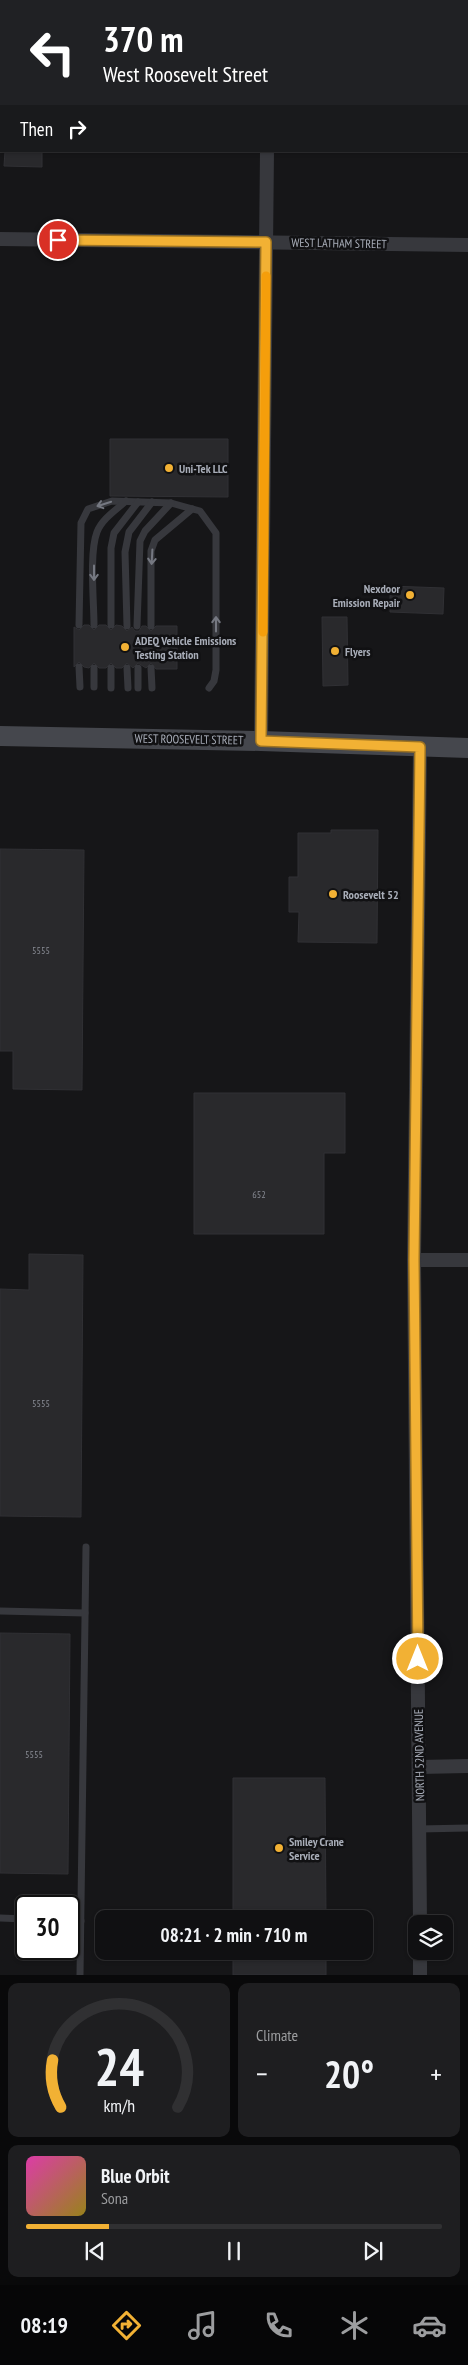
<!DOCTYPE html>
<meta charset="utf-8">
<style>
:root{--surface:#101012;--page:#1e1e20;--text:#f1f3f6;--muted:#9c9d9f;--line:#303032;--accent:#f2b134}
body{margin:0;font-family:"PT Sans Narrow",sans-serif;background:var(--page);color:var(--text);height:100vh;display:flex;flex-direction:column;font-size:19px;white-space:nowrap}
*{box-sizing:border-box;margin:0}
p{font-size:16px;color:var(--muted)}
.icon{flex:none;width:28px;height:28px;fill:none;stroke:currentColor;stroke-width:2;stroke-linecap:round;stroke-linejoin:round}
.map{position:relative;height:1975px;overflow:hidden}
.side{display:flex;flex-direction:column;gap:8px;padding:8px;background:#09090a;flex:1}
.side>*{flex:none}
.top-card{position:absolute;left:0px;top:0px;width:469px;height:152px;box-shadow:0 1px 4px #0004,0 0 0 1px var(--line);background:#202124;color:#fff;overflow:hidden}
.controls{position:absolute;left:408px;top:1915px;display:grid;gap:10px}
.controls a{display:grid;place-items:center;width:45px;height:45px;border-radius:10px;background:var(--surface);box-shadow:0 1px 4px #0004,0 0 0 1px var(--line);font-size:25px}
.speed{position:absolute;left:15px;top:1895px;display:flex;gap:10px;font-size:25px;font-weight:700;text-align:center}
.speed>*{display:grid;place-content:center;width:65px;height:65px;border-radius:50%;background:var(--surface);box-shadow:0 1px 4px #0004,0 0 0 1px var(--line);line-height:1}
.speed .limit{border:2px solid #111;border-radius:8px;background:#fff;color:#111}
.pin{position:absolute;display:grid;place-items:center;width:42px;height:42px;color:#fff;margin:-21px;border:2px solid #fff;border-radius:50%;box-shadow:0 1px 5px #0007}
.me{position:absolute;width:55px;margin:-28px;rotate:0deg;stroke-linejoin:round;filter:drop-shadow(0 0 4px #0008)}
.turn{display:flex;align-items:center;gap:18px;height:105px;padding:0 20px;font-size:22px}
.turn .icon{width:65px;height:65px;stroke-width:2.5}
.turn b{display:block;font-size:35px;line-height:42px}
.then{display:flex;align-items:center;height:48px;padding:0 20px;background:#0003;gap:10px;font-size:19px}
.big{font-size:38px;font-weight:700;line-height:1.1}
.side .tile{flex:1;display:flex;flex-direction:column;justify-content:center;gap:8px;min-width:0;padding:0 18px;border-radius:10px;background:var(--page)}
.side .dial{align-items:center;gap:0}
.dial svg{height:130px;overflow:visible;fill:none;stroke:var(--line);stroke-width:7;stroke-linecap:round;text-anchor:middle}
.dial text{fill:var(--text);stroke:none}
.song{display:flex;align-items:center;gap:15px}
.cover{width:60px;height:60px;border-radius:8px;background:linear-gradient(135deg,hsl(320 70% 55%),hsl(50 70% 35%))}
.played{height:5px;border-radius:2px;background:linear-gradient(90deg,var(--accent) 20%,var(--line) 20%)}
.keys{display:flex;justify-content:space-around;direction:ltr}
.heat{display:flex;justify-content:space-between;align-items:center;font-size:28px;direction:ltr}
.side .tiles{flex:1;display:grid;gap:8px;grid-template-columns:1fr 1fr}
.tile:last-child{grid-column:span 2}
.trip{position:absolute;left:95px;top:1910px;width:278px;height:50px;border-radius:10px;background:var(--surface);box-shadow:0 1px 4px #0004,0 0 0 1px var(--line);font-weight:700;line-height:50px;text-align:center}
.dock{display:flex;height:80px;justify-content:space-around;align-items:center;background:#060607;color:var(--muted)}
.dock .icon{width:35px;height:35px}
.dock .active{color:var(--accent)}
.dock b{font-size:22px;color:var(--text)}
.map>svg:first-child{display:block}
</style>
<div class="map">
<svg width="468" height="1975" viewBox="0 0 468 1975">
<rect width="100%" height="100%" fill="#161618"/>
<g fill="#29292c" stroke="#303034">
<path d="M5 151H42V167L4 166Z"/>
<path d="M110 439H228V497L110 496Z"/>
<path d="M390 586 444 588 443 614 390 612Z"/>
<path d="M322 617H347L348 685 323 686Z"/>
<path d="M84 625H89L94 630 99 625H106L111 630 116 625 122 626 127 631 132 627 135 631H139L142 626H146L151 631 156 626H177V669H156L151 663 146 668 138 663 133 668 127 663 122 668H116L111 663 106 668H99L94 663 89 668 84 667 79 662 74 667V627L79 630Z"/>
<path d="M331 830H378L377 943 298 942 299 912H289V877H298V833H331Z"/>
<path d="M0 849 84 850 82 1090 13 1089V1051H0Z"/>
<path d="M194 1093H345V1153H324V1234H194Z"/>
<path d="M29 1254 83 1255 81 1517 0 1516V1289L29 1290Z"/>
<path d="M0 1633 70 1634 68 1874 0 1873Z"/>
<path d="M233 1778H325L326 1919H233Z"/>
<rect x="233" y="1951" width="93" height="24"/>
</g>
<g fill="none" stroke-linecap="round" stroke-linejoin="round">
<g stroke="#37383d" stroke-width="7">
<path d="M79 625 81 523 88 509 112 501 171 503 200 511 216 533V670L214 681 209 688"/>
<path d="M94 625C94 602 89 553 97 532 102 519 116 510 126 501"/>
<path d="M111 625V548L114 533 138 502"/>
<path d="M127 626 125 552 129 532 152 502"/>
<path d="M137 626 140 541 145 531 171 503"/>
<path d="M151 626V551L155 540 192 509"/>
<path d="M79 667 80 687"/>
<path d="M94 668V687"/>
<path d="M111 668V688"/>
<path d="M127 668 128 688"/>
<path d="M138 668V688"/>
<path d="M151 668 152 688"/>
<path d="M0 1611 85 1613"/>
<path d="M419 1829 468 1828"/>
<path d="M0 1918 26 1919"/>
<path d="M69 1921H81"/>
<path d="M80 1975 86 1547"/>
</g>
<g stroke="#37383d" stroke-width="14">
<path d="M268 1V0"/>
<path d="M0 239 468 245"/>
<path d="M261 741 267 151"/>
<path d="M414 1260H468"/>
<path d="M419 1767 468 1766"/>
<path d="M420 1924 414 1260 420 747"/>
<path d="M420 1951V1975"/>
</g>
<path stroke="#45474d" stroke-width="20" d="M0 736 261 741 468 748"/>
</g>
<defs><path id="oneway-shaft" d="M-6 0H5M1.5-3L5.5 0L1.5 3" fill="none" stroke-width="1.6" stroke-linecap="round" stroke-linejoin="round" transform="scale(1.25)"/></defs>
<g stroke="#757881">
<use href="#oneway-shaft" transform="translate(104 504) rotate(162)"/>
<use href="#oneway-shaft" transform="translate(152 557) rotate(93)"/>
<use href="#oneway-shaft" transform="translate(94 573) rotate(90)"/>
<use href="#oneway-shaft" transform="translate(216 624) rotate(-90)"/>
</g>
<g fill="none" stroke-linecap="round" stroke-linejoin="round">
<defs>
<path id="route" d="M58 240 266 242 261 741 420 747 414 1260 418 1659"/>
</defs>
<use href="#route" stroke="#9d7322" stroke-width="12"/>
<use href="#route" stroke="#f2b134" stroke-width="9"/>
<path stroke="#f59e0b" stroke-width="9" d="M263 632 266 276"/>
</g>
<g fill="#f2b134" stroke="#111113" stroke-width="2">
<circle cx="169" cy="468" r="5"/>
<circle cx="410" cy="595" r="5"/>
<circle cx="125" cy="647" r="5"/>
<circle cx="335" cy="651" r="5"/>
<circle cx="333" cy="894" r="5"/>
<circle cx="279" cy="1848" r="5"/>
</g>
<g text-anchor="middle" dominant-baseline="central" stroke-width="5" stroke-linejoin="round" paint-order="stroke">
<g font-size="10" fill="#888b94">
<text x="41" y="950">5555</text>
<text x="259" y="1194">652</text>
<text x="41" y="1403">5555</text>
<text x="34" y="1754">5555</text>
</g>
<g font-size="12" fill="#a8adb8" stroke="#111113">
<text transform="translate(339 243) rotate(1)">WEST LATHAM STREET</text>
<text transform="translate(189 739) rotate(1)">WEST ROOSEVELT STREET</text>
<text transform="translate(419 1755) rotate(-91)">NORTH 52ND AVENUE</text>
</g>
<g font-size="12" font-weight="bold" fill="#a8adb8" stroke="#111113" text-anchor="start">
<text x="179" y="468">Uni-Tek LLC</text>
<text x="400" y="588" text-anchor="end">Nexdoor<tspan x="400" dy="14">Emission Repair</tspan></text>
<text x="135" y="640">ADEQ Vehicle Emissions<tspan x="135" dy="14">Testing Station</tspan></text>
<text x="345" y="651">Flyers</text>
<text x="343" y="894">Roosevelt 52</text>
<text x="289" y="1841">Smiley Crane<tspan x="289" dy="14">Service</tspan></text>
</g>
</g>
</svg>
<div class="controls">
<a><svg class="icon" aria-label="layers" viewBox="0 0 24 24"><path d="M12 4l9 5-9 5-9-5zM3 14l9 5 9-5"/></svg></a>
</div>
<div class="speed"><div class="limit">30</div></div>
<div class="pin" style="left:58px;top:240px;background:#d93025"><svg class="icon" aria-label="arrive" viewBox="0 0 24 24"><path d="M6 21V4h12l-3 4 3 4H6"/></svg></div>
<svg class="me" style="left:418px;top:1659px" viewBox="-20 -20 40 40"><circle r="17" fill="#f2b134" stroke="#fff" stroke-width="3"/><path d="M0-11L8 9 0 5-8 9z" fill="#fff"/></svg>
<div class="trip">08:21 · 2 min · 710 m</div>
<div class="top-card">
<div class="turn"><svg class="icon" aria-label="left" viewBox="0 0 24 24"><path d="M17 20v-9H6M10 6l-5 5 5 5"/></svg><div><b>370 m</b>West Roosevelt Street</div></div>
<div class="then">Then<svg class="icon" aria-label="right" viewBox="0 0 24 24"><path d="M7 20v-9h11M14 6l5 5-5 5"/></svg></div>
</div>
</div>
<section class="side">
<div class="tiles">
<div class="tile dial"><svg viewBox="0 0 100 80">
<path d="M14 69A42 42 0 1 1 86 69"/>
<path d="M14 69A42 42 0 0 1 9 40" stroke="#f2b134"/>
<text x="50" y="56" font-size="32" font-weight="700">24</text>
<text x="50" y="72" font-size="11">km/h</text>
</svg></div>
<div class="tile"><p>Climate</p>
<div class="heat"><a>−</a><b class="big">20°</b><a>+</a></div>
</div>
<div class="tile">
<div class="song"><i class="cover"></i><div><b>Blue Orbit</b><p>Sona</p></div></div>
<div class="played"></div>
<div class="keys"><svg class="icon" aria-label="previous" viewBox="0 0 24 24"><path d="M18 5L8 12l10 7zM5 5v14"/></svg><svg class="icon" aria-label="pause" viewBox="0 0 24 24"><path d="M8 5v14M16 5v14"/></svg><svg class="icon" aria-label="next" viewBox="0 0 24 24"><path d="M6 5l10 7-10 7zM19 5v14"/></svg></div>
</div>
</div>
</section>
<nav class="dock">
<b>08:19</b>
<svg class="icon active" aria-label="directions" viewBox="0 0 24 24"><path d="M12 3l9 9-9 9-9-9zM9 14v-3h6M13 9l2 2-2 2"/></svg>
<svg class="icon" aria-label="music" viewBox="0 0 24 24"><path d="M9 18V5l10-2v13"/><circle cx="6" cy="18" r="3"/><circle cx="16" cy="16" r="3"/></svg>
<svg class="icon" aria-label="phone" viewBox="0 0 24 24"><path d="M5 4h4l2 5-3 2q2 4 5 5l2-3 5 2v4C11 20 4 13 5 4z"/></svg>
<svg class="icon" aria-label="climate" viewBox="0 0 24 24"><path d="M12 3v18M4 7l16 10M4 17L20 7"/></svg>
<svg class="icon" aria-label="car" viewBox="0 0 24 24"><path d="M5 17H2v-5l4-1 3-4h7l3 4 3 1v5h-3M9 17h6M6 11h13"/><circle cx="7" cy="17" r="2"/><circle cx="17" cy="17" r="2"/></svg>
</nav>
